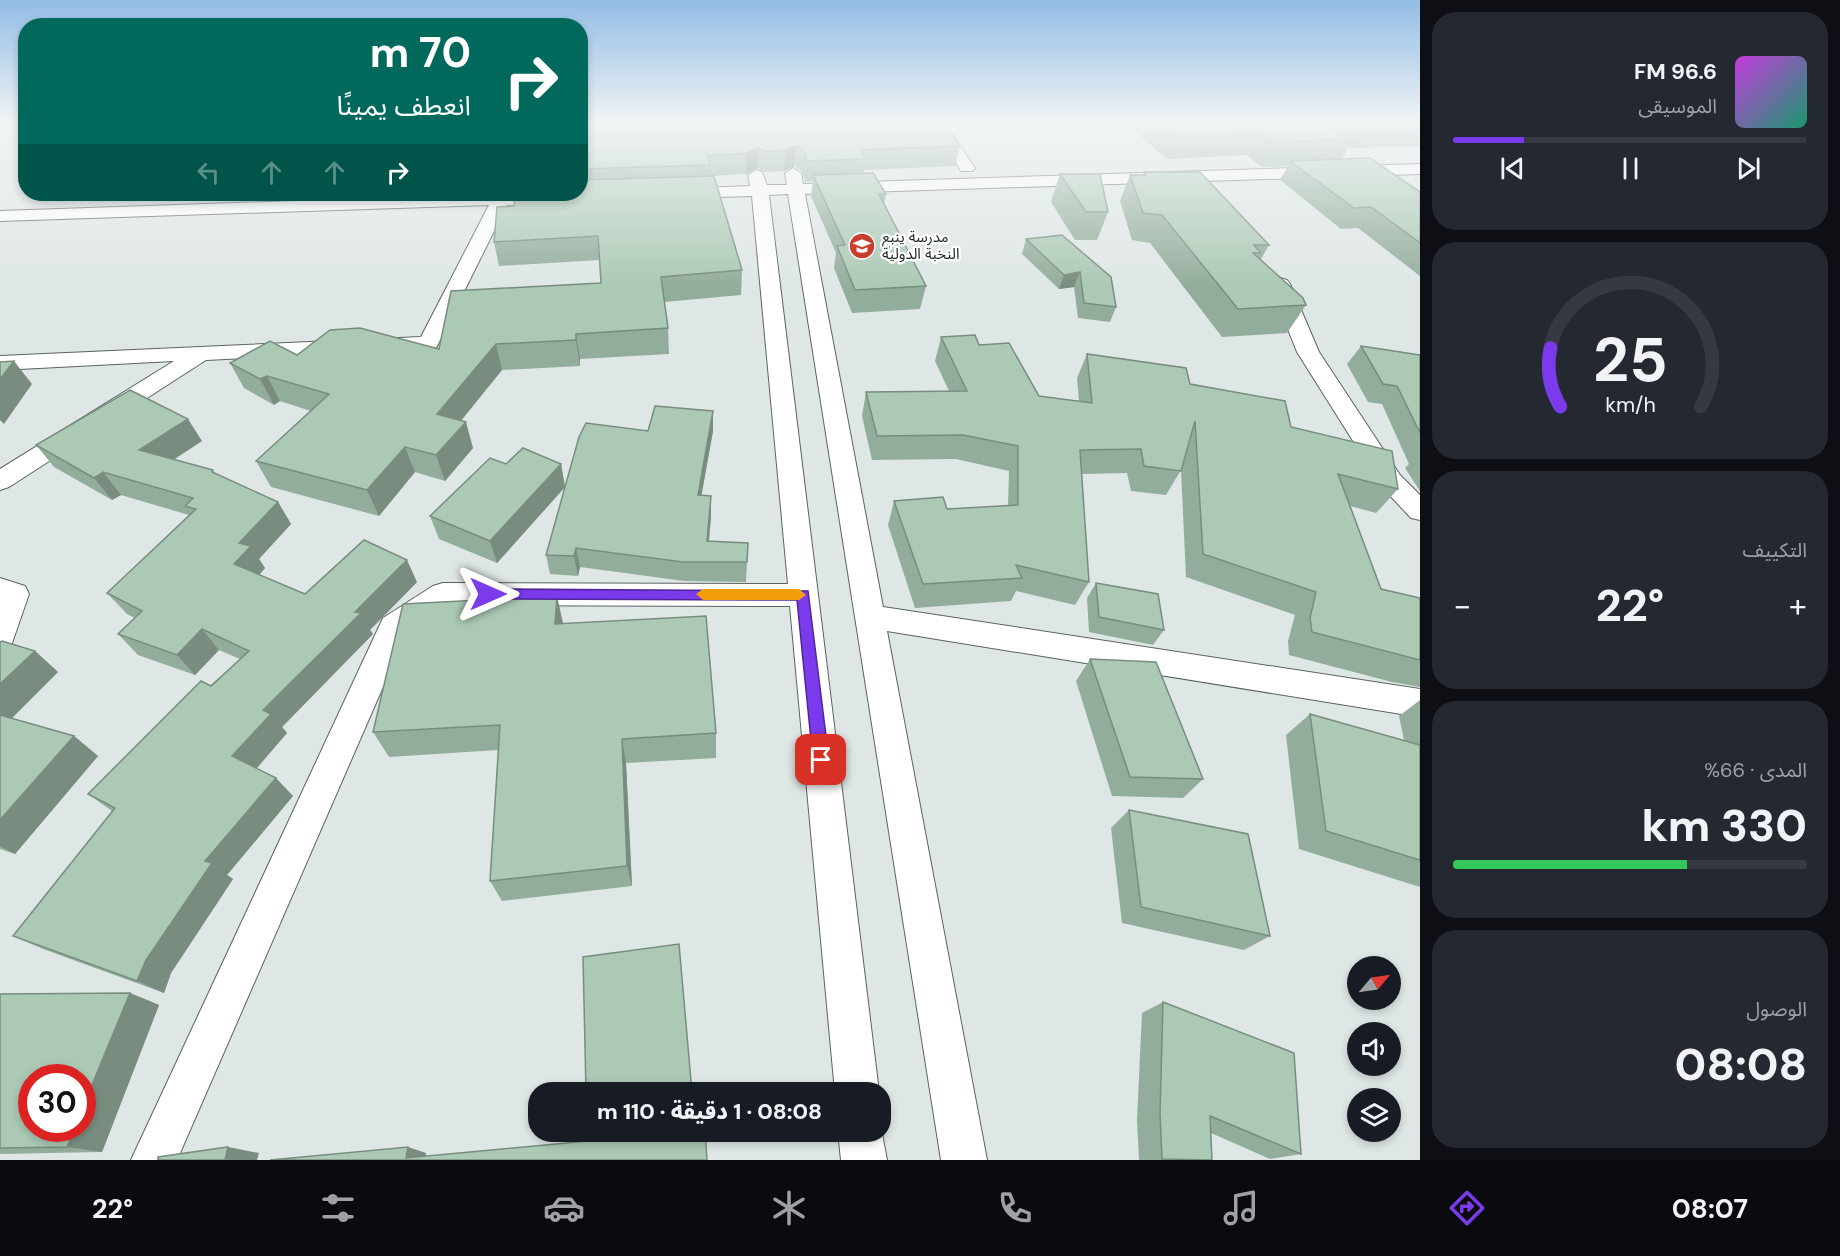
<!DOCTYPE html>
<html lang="ar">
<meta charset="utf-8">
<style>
:root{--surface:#171b24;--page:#242831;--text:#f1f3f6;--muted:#9ea1a6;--line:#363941;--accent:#7c3aed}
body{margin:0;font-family:"DM Sans","Noto Sans Arabic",sans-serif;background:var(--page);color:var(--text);direction:rtl;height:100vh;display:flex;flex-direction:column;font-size:22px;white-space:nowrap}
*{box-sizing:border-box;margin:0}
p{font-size:20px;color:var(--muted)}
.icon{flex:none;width:33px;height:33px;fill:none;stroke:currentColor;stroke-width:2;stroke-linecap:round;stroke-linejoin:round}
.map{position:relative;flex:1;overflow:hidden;direction:ltr}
.panel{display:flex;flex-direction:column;gap:12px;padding:12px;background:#0d0f14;width:420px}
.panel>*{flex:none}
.top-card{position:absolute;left:18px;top:18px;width:570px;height:183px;border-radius:24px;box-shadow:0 3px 9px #0003;direction:rtl;background:#00695c;color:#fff;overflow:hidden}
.needle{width:39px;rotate:61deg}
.tools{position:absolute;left:1347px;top:956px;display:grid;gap:12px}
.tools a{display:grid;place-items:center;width:54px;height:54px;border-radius:50%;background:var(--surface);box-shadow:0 3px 9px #0003;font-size:30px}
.speed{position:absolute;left:18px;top:1064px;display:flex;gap:12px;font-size:30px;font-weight:700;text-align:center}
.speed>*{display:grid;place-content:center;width:78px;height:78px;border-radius:50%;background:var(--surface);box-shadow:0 3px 9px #0003;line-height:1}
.speed .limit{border:9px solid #d22;background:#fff;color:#111}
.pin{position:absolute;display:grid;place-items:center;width:51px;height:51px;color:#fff;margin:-26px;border-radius:12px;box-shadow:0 3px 9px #0006}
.me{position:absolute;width:66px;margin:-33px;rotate:90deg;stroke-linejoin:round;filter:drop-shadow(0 0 4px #0008)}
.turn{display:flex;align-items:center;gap:21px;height:126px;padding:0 18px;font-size:27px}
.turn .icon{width:78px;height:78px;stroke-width:2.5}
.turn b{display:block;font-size:42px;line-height:51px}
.lanes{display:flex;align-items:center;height:57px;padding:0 18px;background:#0003;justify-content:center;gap:30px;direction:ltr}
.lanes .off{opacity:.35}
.big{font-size:45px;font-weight:800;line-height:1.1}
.panel .widget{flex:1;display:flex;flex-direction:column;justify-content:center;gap:9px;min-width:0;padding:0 21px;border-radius:24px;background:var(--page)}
.panel .dial{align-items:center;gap:0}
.dial svg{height:156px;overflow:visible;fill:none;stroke:var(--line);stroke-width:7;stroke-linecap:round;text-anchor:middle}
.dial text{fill:var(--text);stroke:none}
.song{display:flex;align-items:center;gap:18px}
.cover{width:72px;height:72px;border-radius:9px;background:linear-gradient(135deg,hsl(290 70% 55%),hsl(160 70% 35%))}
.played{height:6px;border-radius:3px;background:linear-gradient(90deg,var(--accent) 20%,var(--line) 20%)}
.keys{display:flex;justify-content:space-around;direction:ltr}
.heat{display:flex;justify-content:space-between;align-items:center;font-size:33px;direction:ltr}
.charge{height:9px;border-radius:4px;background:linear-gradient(90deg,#34c759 66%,var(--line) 0)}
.trip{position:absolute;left:528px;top:1082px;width:363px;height:60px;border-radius:24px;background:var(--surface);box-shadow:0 3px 9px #0003;font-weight:800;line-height:60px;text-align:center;direction:rtl}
.tab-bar{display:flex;height:96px;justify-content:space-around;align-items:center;background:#090b0e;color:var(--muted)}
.tab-bar .icon{width:42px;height:42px}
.tab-bar .selected{color:var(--accent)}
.tab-bar b{font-size:27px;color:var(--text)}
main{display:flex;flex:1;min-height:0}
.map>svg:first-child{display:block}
</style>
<main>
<section class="panel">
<div class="widget">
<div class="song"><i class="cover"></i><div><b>96.6 FM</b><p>الموسيقى</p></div></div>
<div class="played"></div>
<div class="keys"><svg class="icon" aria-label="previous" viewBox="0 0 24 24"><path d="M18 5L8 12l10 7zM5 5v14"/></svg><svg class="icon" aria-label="pause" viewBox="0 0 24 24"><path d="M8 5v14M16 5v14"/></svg><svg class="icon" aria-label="next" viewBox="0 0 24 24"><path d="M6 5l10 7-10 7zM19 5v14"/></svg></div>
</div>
<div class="widget dial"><svg viewBox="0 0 100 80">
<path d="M14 69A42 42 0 1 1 86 69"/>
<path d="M14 69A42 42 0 0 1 9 39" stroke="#7c3aed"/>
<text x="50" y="56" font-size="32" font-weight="700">25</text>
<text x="50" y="72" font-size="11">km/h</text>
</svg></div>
<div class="widget"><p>التكييف</p>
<div class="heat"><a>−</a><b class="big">22°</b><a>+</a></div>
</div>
<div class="widget"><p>المدى · 66%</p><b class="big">330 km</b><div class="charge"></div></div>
<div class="widget"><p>الوصول</p><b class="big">08:08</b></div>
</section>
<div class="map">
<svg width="1420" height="1160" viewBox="0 0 1420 1160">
<rect width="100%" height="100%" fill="#dfe7e6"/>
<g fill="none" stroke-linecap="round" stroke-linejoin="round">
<defs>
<g id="street">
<path d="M931 124H945L975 168 973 171H961Z"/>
<path d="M1420 164V174L805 194 883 607 1420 689V717L887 631 987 1160H941L788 194 769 195 879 1092H835L790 606 448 605 406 634 177 1160H131L383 618 433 586 443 583 788 584 752 196 680 198 672 193 674 189 750 186 748 175 756 170 762 172 767 185H787L785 173 793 168 801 173 803 184Z"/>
<path d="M501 194H555L561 198 559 202 553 203 507 205 436 348 206 360 9 487 0 490V469L174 361 0 370V356L421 337 489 205 0 221V211Z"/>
<path d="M1280 278 1287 280 1290 284 1319 352 1400 475 1420 495V520L1411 518 1382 487 1297 352 1270 284 1273 280Z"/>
<path d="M0 578 25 586 29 594 11 646 0 649Z"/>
<path d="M880 1123 887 1160H841L838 1131H880Z"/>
</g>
</defs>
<use href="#street" stroke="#5b6261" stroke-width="2"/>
<use href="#street" fill="#fff" fill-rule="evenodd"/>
</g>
<g fill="#93ad9c">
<path d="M580 124 960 146 955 166 864 170 863 173 886 194 884 204 926 286 920 309 852 313 834 268 836 253 811 196 813 181 805 182 802 171 794 166 784 171 764 172 757 168 746 174 711 176 742 270 741 295 664 302 668 328 669 354 580 359V366L502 370 461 421 473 448 445 481 415 472 379 516 271 487 256 461 311 411 280 401 274 405 244 388 230 363 297 355 439 349 601 283 600 260 499 266 494 242 514 206 580 194Z"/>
<path d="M1126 124H1321L1323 125V124H1420V146L1348 148 1342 159 1420 192V276L1358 228 1341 229 1280 180 1288 166 1262 167 1247 155 1167 159Z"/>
<path d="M1144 172 1269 245 1261 259 1306 305 1287 333 1222 337 1150 243 1132 240 1120 201 1130 175H1143Z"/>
<path d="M1060 174 1108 212 1097 240H1075L1051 202Z"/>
<path d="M1062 235 1116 307 1110 322 1078 318 1074 287 1059 289 1022 254 1026 239Z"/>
<path d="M941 337 979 345 1039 396 1079 401 1077 378 1087 354 1190 384 1291 427 1398 489 1376 513 1350 506 1381 589 1420 598V687L1392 682 1289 655 1288 641 1295 615 1186 577 1181 470 1166 495 1131 491 1127 473 1081 474 1089 582 1075 605 1016 591 1011 601 915 608 888 525 894 501 947 509 1008 506 1009 471 956 459 872 460 862 416 866 392 949 391 935 361Z"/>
<path d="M1361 346 1420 355V491L1405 468 1409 464 1382 404 1368 402 1347 364Z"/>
<path d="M648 431H713L701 495 711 516 709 541 748 543 746 582 684 581 580 567 578 576 550 574 546 555Z"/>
<path d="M202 441 174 459 213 470 215 473 278 502 291 524 259 559 265 568 259 575 305 594 417 582 370 630 373 634 282 727 287 733 256 768 293 796 227 875 233 879 171 973 164 993 43 949 13 936 112 811 88 794 240 659 219 650 195 675 138 655 118 634 135 618 127 614 107 593 189 515 121 495 112 500 54 467 36 445Z"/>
<path d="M506 464H561L565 487 497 563 439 539 430 516Z"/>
<path d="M1096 583 1164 630 1153 645 1089 632 1087 598Z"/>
<path d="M563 624 716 733V758L626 763 632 886 502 901 490 881 498 750 389 757 373 732Z"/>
<path d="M0 642 35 651 58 672 11 719 74 736 98 756 15 854 0 849Z"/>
<path d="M1090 659 1203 779 1183 798 1112 796 1076 681Z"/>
<path d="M1420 700V887L1299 849 1286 735 1310 714 1404 740 1399 716Z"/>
<path d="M1129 810 1270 936 1244 950 1122 923 1111 828Z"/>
<path d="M130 993 159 1005 102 1152 0 1154V994Z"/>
<path d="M1163 1002 1301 1154 1270 1159 1211 1133 1212 1160H1139L1137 1120 1142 1013Z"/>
</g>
<g fill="#788d7f">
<path d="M796 146 794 166 784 171 786 150Z"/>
<path d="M758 148 757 168 746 174 747 153Z"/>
<path d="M1080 272 1074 287 1059 289 1064 275Z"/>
<path d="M576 334 580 359V366L576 340Z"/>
<path d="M496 344 502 370 445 440 437 414Z"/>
<path d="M14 361 32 384 4 424 0 420V379Z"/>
<path d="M267 376 280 401 274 405 260 379Z"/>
<path d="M713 411V431L698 515V495Z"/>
<path d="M188 419 202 441 155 472 139 450Z"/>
<path d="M466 422 473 448 445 481 436 455Z"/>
<path d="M405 447 415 472 379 516 367 490Z"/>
<path d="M561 464 565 487 497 563 490 541Z"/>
<path d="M103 472 121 495 112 500 94 478Z"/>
<path d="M711 496V516L707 561V541Z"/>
<path d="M278 502 291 524 259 559 265 568 250 585 234 564 239 543Z"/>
<path d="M576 548 580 567 578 576 574 556Z"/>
<path d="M407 560 417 582 370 630 373 634 282 727 287 733 251 775 232 756 263 710 355 612Z"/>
<path d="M557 596 563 623 562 651 555 624Z"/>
<path d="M202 629 219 650 195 675 177 655Z"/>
<path d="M35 651 58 672 2 728 0 727V684Z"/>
<path d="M74 736 98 756 15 854 0 846V820Z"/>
<path d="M622 739 626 763 632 886 627 866Z"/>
<path d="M276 778 293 796 227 875 233 879 171 973 164 993 137 981 146 960 205 861Z"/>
<path d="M130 993 159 1005 102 1152 67 1147 75 1128H82V1109Z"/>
<path d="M228 1147 259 1153 257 1160H225Z"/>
<path d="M408 1147 426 1153V1160L406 1158Z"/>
</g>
<g fill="#abc9b5" stroke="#788d7f" stroke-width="1.5">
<path d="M580 124H944L960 146 860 150 865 159 807 161 804 151 796 146 786 150 766 152 758 148 747 153 708 156 710 165 580 169Z"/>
<path d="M1165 124H1321L1339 136H1349L1353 139 1275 142 1259 130 1177 134Z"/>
<path d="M1339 124H1420V126L1345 128Z"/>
<path d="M1370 158 1420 192V243L1371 207 1354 208 1290 161Z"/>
<path d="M1144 172H1200L1269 245H1254L1261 253H1253L1303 298 1306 305 1238 309 1162 215 1143 213 1130 175H1146Z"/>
<path d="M873 173 886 194H879L926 286 855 290 837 246 845 245 813 175Z"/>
<path d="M1060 174H1100L1108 212H1086Z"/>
<path d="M714 176 742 270 661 277 668 328 576 334V340L496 344 437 414 466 422 436 455 405 447 367 490 256 461 329 394 267 376 260 379 230 363 270 341 297 355 330 330 360 328 439 349 451 291 601 283 598 236 494 242 497 207 514 206V194H580V180Z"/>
<path d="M1062 235 1111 277 1116 307 1084 303 1080 272 1064 275 1026 239Z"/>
<path d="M975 335 979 345 1009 343 1039 396 1092 403 1087 354 1186 368 1190 384 1285 401 1291 427 1392 451 1398 489 1338 474 1381 589 1420 598V660L1312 632 1310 618 1316 592 1203 554 1195 421 1181 471 1144 466 1141 449 1080 450 1089 582 1016 565 1022 578 923 584 894 501 943 497 947 509 1018 505V446L963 435 877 436 866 392 967 391 941 337Z"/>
<path d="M1361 346 1420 355V433L1397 386 1383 384Z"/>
<path d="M14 361 0 379V362Z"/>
<path d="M130 390 188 419 139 450 213 470 212 472 278 502 239 543 251 546 234 564 305 594 364 540 407 560 355 612 361 613 263 710 271 714 232 756 276 778 205 861 212 863 146 960 137 981 13 936 115 808 88 794 201 681 211 686 249 651 202 629 177 655 118 634 142 611 107 593 196 509 185 506 193 498 103 472 94 478 36 445Z"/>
<path d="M655 406 713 411 698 495 711 496 707 541 748 543 747 562H683L576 548 574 556 546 555 579 437 586 423 648 431Z"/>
<path d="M523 448 561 464 490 541 430 516 490 458 506 464Z"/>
<path d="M1096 583 1158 594 1164 630 1099 617Z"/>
<path d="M557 596 555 624 706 616 716 733 622 739 627 866 490 881 500 725 373 732 403 604Z"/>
<path d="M2 641 35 651 0 684V642Z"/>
<path d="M1090 659 1156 662 1203 779 1130 777Z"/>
<path d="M1310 714 1420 745V860L1326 831Z"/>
<path d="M0 715 74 736 0 820Z"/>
<path d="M1129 810 1248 834 1270 936 1141 907Z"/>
<path d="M679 944 692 1092H586L583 957Z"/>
<path d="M130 993 82 1109V1077H32V1128H75L67 1147 0 1148V994Z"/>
<path d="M1163 1002 1294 1053 1301 1154 1210 1116 1212 1160 1162 1159 1160 1113Z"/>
<path d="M587 1131H705L707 1160H270L408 1147 406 1158 587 1141Z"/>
<path d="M228 1147 225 1160H158V1157Z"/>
</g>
<linearGradient id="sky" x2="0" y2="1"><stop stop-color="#93bde6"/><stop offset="0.43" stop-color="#f1f4f4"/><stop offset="1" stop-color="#f1f4f4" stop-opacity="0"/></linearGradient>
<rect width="1420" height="287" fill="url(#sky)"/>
<path fill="#7c3aed" stroke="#51269a" stroke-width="1.5" d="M488 589 808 591 829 760 827 766 821 768 815 766 813 760 797 600 488 599 481 594Z"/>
<path fill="#f59e0b" d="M703 589H799L806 595 799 600H703L696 594Z"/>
<defs>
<symbol id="school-disc" viewBox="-11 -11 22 22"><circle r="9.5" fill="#cb3e2e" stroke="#fff"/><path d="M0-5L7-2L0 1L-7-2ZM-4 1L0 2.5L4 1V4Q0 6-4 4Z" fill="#fff"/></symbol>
</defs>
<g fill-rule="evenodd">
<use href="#school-disc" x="847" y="231" width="30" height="30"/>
</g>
<g text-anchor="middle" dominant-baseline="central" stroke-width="4.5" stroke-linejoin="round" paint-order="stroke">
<g font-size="15" fill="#232626" stroke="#fff" text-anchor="start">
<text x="882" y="237">مدرسة ينبع<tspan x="882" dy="17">النخبة الدولية</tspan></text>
</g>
</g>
</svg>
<div class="tools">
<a><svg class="needle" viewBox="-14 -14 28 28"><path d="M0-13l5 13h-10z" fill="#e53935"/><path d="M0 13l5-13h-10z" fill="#9ea1a6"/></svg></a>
<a><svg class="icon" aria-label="sound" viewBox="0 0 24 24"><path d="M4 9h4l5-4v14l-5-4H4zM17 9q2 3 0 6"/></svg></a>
<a><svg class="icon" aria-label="layers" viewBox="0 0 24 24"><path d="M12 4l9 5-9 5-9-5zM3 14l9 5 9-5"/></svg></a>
</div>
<div class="speed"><div class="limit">30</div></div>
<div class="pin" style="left:821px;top:760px;background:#d93025"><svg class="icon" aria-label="arrive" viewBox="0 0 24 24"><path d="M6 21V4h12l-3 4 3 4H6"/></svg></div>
<svg class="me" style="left:488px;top:594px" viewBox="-20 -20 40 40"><path d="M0-17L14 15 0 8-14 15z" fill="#7c3aed" stroke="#fff" stroke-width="4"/></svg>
<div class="trip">08:08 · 1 دقيقة · 110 m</div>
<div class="top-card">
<div class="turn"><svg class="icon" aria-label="right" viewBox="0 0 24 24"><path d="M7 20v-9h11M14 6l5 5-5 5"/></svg><div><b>70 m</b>انعطف يمينًا</div></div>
<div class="lanes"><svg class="icon off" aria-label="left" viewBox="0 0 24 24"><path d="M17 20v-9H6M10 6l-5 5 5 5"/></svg><svg class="icon off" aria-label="ahead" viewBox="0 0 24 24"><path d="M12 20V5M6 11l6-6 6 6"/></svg><svg class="icon off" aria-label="ahead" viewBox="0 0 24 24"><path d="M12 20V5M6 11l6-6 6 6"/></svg><svg class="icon" aria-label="right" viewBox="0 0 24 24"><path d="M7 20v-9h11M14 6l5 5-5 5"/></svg></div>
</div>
</div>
</main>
<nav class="tab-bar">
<b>08:07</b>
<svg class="icon selected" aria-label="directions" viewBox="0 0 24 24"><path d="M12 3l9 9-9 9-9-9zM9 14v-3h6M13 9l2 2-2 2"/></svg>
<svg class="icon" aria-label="music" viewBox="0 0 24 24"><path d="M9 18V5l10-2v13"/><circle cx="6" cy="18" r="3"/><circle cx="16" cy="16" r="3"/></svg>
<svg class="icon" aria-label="phone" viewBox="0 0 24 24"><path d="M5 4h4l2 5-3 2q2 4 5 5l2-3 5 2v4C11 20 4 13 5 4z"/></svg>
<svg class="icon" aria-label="climate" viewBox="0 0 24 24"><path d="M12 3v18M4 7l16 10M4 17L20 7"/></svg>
<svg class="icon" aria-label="car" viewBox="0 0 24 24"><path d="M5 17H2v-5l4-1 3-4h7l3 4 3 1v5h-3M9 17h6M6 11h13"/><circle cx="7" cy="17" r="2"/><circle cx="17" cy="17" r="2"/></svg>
<svg class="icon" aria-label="filters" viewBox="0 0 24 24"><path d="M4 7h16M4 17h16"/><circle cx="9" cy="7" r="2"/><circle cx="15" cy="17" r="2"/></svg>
<b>22°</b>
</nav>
